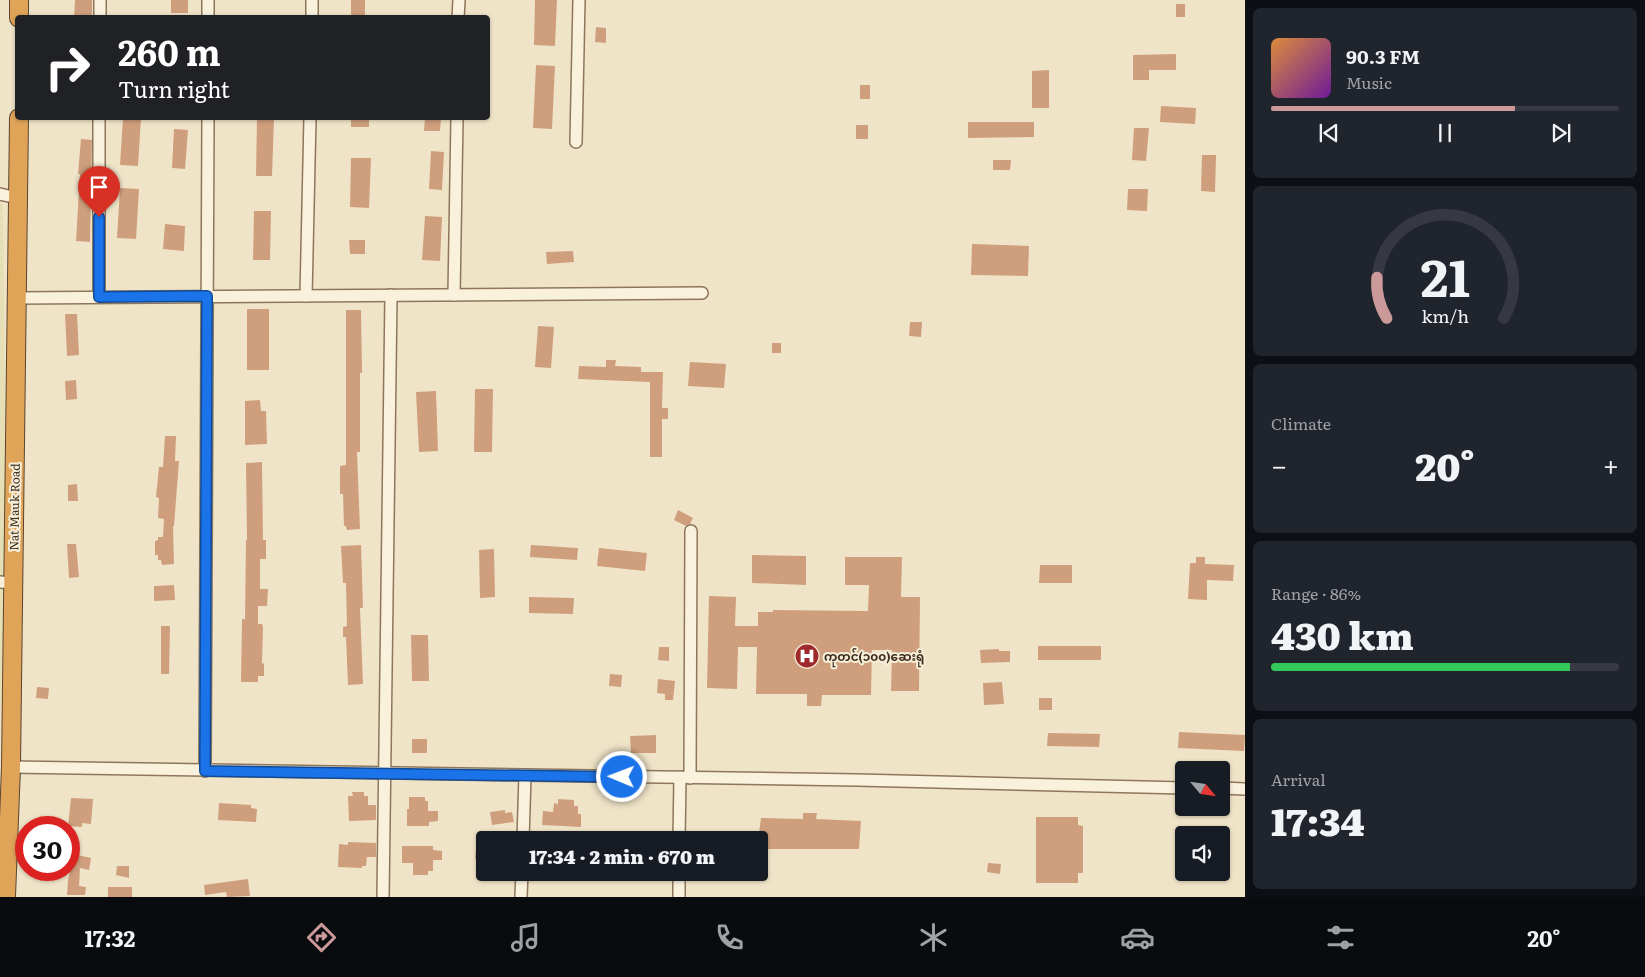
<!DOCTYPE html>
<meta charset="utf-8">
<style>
:root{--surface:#171b24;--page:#20242c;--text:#f1f3f6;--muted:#9ea1a6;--line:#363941;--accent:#cc999b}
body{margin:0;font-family:Literata,"Noto Sans Myanmar",serif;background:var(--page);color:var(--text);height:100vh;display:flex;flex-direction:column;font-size:19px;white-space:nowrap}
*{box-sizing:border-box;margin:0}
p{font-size:16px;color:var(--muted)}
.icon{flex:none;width:28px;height:28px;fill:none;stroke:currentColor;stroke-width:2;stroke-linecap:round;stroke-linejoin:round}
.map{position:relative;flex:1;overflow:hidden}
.sheet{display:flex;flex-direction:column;gap:8px;padding:8px;background:#0d0f14;width:400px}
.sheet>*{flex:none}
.banner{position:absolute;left:15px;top:15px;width:475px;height:105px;border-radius:5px;box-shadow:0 1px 4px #0004;background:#202124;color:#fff;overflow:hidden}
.needle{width:32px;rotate:119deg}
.tools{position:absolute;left:1175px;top:761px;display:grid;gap:10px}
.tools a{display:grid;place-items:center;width:55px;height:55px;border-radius:5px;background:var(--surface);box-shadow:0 1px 4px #0004;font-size:25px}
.speed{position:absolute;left:15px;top:816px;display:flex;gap:10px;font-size:25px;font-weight:700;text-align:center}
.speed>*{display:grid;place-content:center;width:65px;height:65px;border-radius:50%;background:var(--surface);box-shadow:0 1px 4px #0004;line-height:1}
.speed .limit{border:8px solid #d22;background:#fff;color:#111}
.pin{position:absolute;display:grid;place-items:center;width:42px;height:42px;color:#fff;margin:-51px -21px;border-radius:50% 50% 50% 0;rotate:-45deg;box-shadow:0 0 5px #0007}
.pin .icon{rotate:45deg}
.me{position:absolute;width:55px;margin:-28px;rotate:271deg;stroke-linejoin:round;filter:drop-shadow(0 0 4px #0008)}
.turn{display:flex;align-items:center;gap:18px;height:105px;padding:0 20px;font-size:22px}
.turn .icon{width:65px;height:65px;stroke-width:2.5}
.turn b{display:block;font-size:35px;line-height:42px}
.big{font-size:38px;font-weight:800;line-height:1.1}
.sheet .tile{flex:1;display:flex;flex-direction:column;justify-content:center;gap:8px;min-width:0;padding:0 18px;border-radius:8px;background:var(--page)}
.sheet .dial{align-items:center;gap:0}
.dial svg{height:130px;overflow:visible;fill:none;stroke:var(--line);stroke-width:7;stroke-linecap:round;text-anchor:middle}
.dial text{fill:var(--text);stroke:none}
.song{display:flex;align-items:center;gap:15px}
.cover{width:60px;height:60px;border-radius:8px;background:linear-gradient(135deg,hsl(30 70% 55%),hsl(280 70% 35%))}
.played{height:5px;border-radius:2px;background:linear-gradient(90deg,var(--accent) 70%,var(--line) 70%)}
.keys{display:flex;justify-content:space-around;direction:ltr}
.heat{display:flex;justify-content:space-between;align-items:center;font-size:28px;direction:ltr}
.charge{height:8px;border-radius:4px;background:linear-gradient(90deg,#34c759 86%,var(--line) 0)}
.trip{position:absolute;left:476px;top:831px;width:292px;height:50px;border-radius:5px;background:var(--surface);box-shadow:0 1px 4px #0004;font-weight:800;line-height:50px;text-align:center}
.tab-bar{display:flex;height:80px;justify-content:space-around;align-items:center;background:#090b0e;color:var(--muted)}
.tab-bar .icon{width:35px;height:35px}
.tab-bar .active{color:var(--accent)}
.tab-bar b{font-size:22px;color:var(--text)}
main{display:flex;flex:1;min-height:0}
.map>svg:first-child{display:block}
</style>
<main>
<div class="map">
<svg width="1245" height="897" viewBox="0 0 1245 897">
<rect width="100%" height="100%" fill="#f0e4c8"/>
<path fill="#e6deb5" d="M0 203 3 204 7 559 0 718Z"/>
<g fill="#cf9f7d">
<path d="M75 0H92V18H74Z"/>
<rect x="171" y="0" width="17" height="13"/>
<rect x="351" y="0" width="14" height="18"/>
<path d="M535 0H557L555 46 534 45Z"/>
<rect x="1176" y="4" width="9" height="13"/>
<path d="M596 27 606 28V43L595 42Z"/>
<path d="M1176 54V70H1149V80H1133V55Z"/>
<path d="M536 65 555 66 552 129 533 128Z"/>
<path d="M1049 70V108H1032V71Z"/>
<rect x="860" y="85" width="10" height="14"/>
<path d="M1161 106 1196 108 1195 124 1160 122Z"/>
<path d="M123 118H141L138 166 120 165Z"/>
<path d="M257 118H274L272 176H256Z"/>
<rect x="351" y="118" width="18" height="9"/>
<path d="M425 118H441L440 131H424Z"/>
<path d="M968 122H1034V137L968 138Z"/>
<rect x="856" y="125" width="12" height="14"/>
<path d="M1134 128H1149L1146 161 1132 160Z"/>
<path d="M174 129 188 130 185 169 172 168Z"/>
<path d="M81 139 92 140 90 242 76 241 80 174H78Z"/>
<path d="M431 151 444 152 442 190 429 189Z"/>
<path d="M1202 155H1216L1215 192 1201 191Z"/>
<path d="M351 158H371L369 208 350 207Z"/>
<path d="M993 160H1011L1010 170H993Z"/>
<path d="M120 188 139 189 136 239 117 238Z"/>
<path d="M1128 189H1148L1147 211 1127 210Z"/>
<path d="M254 211H271L270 260H253Z"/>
<path d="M425 216 442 217 440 261 422 260Z"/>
<path d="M165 224 185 226 184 251 163 249Z"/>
<path d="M349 240H365V254H350Z"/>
<path d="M972 244 1029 246 1028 276 971 275Z"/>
<path d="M573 251 574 262 547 264 546 252Z"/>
<rect x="247" y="309" width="22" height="61"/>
<path d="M346 310H361L362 373H360V452H357L360 529 347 530 346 526H344L343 494H340V466L346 465Z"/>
<path d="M65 314H77L79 355 67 356Z"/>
<path d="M910 322H922L921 337 909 336Z"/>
<path d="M538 326 554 327 551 368 535 367Z"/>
<rect x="772" y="343" width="9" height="10"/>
<path d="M606 360H616L615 366 641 367V372H663L662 408H668V419H662V457H650V382L578 379 579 366 606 367Z"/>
<path d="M690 362 726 364 724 388 688 386Z"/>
<path d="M76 380 77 399 66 400 65 381Z"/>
<path d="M475 389H493L492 452H474Z"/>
<path d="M436 391 438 451 419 452 416 392Z"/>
<path d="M260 400 261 411H266L267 444 245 445V401Z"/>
<path d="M165 436H176L175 461H179L174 526H173L174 564 162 565 161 560H158V555H155V541L158 540V537H163L164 519 158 518 159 498 156 497 159 467H163Z"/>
<path d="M262 462 263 540H266V559H260V589H268L267 606H258V624H262L263 627 262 664 264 663V676H258V682H241L242 619H245L246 540H247L246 463Z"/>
<path d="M77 484 78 501H68V485Z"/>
<path d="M678 510 693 518 690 524 686 526 674 520Z"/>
<path d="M67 544H76L79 577 69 578Z"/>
<path d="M361 545 363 608H360L363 684 348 685 346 637H343V627L347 626 346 583H343L341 546Z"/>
<path d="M531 545 578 548 577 560 530 557Z"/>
<path d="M599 548 647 553 645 571 597 566Z"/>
<path d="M494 549 495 597 480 598 479 550Z"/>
<path d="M752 555 806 556V585L752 583Z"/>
<path d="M845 557H902L901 597H920L919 691H891L892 650H872L871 695H822L821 706H807V694H756L757 647H738L737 689 707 688 709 596 736 597 735 626H758V612H773V610L868 611 869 585H845Z"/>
<path d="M1196 557H1205V564L1234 565 1233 581 1207 580V600L1188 599 1190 563H1196Z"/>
<path d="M1040 565H1072V583H1039Z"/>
<path d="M174 585 175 600 154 601V586Z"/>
<path d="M529 597 574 598 573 614 529 613Z"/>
<path d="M161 626H170L169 674H161Z"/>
<path d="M411 635H428L429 681H412Z"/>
<rect x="1038" y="646" width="63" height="14"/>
<path d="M659 647H669V661L658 660Z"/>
<path d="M999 649V651H1010V662L981 663 980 650Z"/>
<path d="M610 674 622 675 621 687 609 686Z"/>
<path d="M658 679 675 681 673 700H665V694L657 693Z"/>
<path d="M1002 682 1004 704 984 705 983 683Z"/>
<path d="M37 687 49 688 48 699 36 698Z"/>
<rect x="1039" y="698" width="13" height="12"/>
<path d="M1179 732 1245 735 1244 751 1178 748Z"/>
<path d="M1048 733 1100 734 1099 747 1047 746Z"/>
<path d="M656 735V753H631L630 736Z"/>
<rect x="412" y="739" width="15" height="14"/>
<path d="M352 792H364V796H368V805H376V820L349 821 348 796H353Z"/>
<path d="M409 797H425V801H428V811H438V821L429 822V826H407V809H409Z"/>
<path d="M71 798 93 799 91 824 82 823V827L68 826Z"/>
<path d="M558 799 574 800V806H578V814H581V827L542 825 543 811 553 812 554 803 558 804Z"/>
<path d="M219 803 251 805V808L257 809 256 822 218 820Z"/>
<path d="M505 810V813L512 812 514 822 492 825 490 812Z"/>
<path d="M803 813H817L816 819 861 821 859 849H760V840H758L761 818 803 819Z"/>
<path d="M1036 817H1078V825L1083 826V873H1078V883H1036Z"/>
<path d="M348 842 376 843V857H367L366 866H362V868L338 867 339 844 348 845Z"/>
<path d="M402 846H433V850L442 851V860H433V871H428V875H413V863H402Z"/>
<path d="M476 850 485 851V860L475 859Z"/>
<path d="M73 854 91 858 89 870 80 868 79 886 86 887 85 895H67L68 881Z"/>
<path d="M988 863 1001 864 1000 874 987 872Z"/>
<path d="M117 866H129V878L116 875Z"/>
<path d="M248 879 250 896 227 897 226 892 205 895 204 885Z"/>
<rect x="108" y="887" width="24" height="10"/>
</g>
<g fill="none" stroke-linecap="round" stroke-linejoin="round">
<defs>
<g id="minor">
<path d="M100 18V0"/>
<path d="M208 18V0"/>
<path d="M312 18V0"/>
<path d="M458 18 459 0"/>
<path d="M576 142 579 0"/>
<path d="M0 194 18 198"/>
<path d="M454 295 457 118"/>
<path d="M306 296 310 118"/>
<path d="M99 297V118"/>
<path d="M17 298 702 293"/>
<path d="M0 582 13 583"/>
<path d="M11 767 857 780 1184 788"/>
<path d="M205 771 208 118"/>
<path d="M690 778 691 531"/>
<path d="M1221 788 1245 789"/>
<path d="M523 840 525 775"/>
<path d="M679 840 680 777"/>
<path d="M383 897 391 295"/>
<path d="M521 897 522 872"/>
<path d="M679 897V872"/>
</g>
<g id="highway">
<path d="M19 18V0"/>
<path d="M6 897 11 767 19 118"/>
</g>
</defs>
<use href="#minor" stroke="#8d765c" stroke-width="14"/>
<use href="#highway" stroke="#5b4430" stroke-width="20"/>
<use href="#minor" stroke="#faf1dc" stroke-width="11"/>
<use href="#highway" stroke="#e0a458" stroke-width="18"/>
</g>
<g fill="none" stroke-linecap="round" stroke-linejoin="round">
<defs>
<path id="route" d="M99 217V297L207 296 205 771 622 777"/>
</defs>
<use href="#route" stroke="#114b97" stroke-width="12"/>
<use href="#route" stroke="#1a73e8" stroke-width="9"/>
</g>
<defs>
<symbol id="hospital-disc" viewBox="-11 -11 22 22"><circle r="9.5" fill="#9e2a2b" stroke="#f7eed8"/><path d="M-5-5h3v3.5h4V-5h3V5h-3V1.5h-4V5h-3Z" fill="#fff"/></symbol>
</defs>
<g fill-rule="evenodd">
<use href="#hospital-disc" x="793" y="642" width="28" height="28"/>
</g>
<g text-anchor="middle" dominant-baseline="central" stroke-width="4" stroke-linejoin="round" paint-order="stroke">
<g font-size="12" fill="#3d2e20" stroke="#f7eed8">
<text transform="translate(14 507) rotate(-89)">Nat Mauk Road</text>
</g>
<g font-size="12" font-weight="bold" fill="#3d2e20" stroke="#f7eed8" text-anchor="start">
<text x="824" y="656">ကုတင်(၁၀၀)ဆေးရုံ</text>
</g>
</g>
</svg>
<div class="tools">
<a><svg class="needle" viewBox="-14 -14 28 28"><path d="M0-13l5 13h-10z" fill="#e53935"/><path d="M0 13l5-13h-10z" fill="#9ea1a6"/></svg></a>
<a><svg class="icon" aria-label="sound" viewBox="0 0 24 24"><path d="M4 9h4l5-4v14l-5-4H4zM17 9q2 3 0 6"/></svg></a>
</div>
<div class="speed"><div class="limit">30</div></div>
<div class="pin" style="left:99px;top:217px;background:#d93025"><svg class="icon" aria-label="arrive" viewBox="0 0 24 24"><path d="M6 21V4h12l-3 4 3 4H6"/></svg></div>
<svg class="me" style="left:622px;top:777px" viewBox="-20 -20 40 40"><circle r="17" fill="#1a73e8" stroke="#fff" stroke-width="3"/><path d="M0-11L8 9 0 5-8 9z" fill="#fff"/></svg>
<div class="trip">17:34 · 2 min · 670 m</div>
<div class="banner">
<div class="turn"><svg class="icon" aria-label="right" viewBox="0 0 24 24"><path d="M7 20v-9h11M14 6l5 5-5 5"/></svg><div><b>260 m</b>Turn right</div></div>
</div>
</div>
<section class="sheet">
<div class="tile">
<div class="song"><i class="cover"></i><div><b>90.3 FM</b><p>Music</p></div></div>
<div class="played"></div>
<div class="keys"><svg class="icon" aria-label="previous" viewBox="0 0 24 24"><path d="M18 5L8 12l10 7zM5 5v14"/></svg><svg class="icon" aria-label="pause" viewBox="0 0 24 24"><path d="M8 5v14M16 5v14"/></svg><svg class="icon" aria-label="next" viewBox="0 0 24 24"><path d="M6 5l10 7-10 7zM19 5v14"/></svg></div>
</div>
<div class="tile dial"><svg viewBox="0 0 100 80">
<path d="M14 69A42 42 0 1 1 86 69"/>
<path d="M14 69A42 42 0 0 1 8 44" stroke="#cc999b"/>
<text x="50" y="56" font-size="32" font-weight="700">21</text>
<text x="50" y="72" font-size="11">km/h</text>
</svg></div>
<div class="tile"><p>Climate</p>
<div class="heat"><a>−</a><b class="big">20°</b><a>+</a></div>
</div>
<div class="tile"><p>Range · 86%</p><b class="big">430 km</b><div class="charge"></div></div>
<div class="tile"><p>Arrival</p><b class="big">17:34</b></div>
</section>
</main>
<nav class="tab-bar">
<b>17:32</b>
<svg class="icon active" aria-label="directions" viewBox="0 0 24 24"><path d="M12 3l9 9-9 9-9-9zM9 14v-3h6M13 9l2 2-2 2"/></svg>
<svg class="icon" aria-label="music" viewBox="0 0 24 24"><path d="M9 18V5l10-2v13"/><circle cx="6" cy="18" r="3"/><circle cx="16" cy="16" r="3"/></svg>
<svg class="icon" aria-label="phone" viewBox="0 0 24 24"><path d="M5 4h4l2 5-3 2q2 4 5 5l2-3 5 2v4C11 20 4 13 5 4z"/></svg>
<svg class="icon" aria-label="climate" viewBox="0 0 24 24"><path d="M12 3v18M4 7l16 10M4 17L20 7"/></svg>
<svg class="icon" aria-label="car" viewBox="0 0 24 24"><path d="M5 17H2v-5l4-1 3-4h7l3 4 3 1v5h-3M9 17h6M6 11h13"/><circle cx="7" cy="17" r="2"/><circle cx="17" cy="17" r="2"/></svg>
<svg class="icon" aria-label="filters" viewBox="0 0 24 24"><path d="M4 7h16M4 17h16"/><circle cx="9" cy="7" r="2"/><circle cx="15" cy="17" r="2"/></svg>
<b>20°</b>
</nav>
